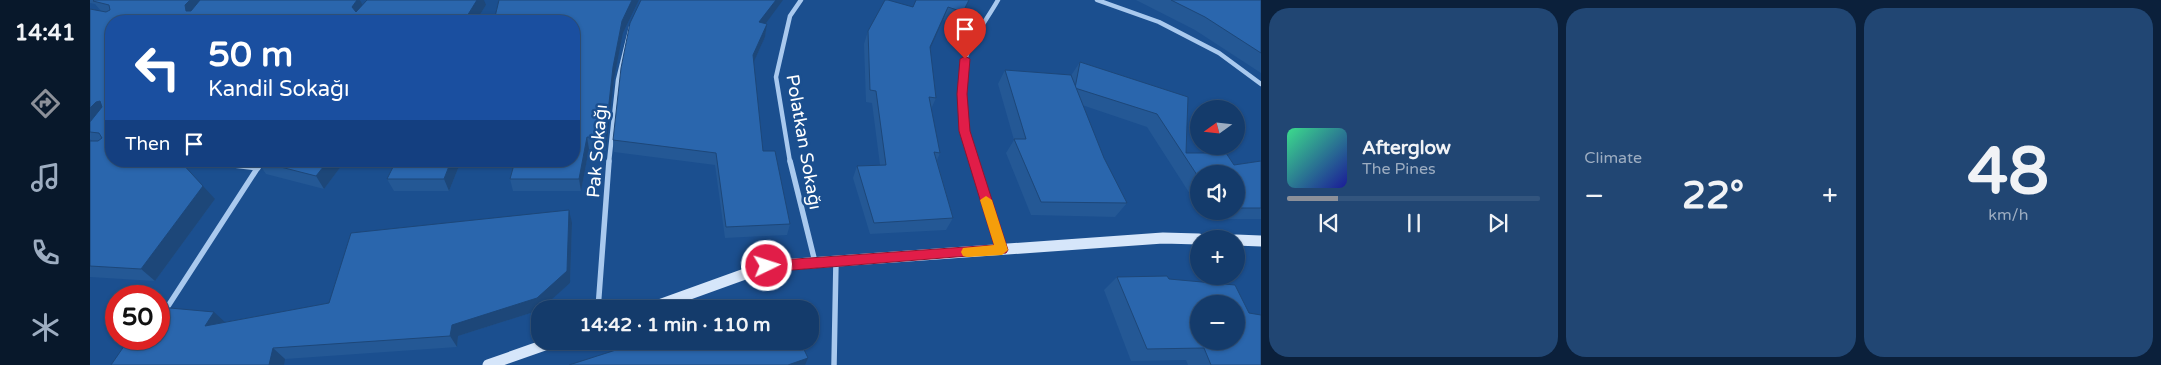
<!DOCTYPE html>
<meta charset="utf-8">
<style>
:root{--surface:#143b6b;--page:#214673;--text:#f1f3f6;--muted:#9dadc1;--line:#33557e;--accent:#8c9099}
body{margin:0;font-family:"Varela Round",sans-serif;background:var(--page);color:var(--text);height:100vh;display:flex;flex-direction:column;font-size:19px;white-space:nowrap}
*{box-sizing:border-box;margin:0}
p{font-size:16px;color:var(--muted)}
.icon{flex:none;width:28px;height:28px;fill:none;stroke:currentColor;stroke-width:2;stroke-linecap:round;stroke-linejoin:round}
.map{position:relative;flex:1;overflow:hidden}
.sheet{display:flex;flex-direction:column;gap:8px;padding:8px;background:#0b203b;width:900px}
.sheet>*{flex:none}
.banner{position:absolute;left:15px;top:15px;width:475px;height:152px;border-radius:20px;box-shadow:0 1px 4px #0004,0 0 0 1px var(--line);background:#1a4fa0;color:#fff;overflow:hidden}
.needle{width:32px;rotate:255deg}
.controls{position:absolute;left:1100px;top:100px;display:grid;gap:10px}
.controls a{display:grid;place-items:center;width:55px;height:55px;border-radius:50%;background:var(--surface);box-shadow:0 1px 4px #0004,0 0 0 1px var(--line);font-size:25px}
.speed{position:absolute;left:15px;top:285px;display:flex;gap:10px;font-size:25px;font-weight:700;text-align:center}
.speed>*{display:grid;place-content:center;width:65px;height:65px;border-radius:50%;background:var(--surface);box-shadow:0 1px 4px #0004,0 0 0 1px var(--line);line-height:1}
.speed .limit{border:8px solid #d22;background:#fff;color:#111}
.pin{position:absolute;display:grid;place-items:center;width:42px;height:42px;color:#fff;margin:-51px -21px;border-radius:50% 50% 50% 0;rotate:-45deg;box-shadow:0 0 5px #0007}
.pin .icon{rotate:45deg}
.me{position:absolute;width:55px;margin:-28px;rotate:86deg;stroke-linejoin:round;filter:drop-shadow(0 0 4px #0008)}
.turn{display:flex;align-items:center;gap:18px;height:105px;padding:0 20px;font-size:22px}
.turn .icon{width:65px;height:65px;stroke-width:2.5}
.turn b{display:block;font-size:35px;line-height:42px}
.then{display:flex;align-items:center;height:48px;padding:0 20px;background:#0003;gap:10px;font-size:19px}
.big{font-size:38px;font-weight:700;line-height:1.1}
.sheet .card{flex:1;display:flex;flex-direction:column;justify-content:center;gap:8px;min-width:0;padding:0 18px;border-radius:20px;background:var(--page)}
.sheet .dial{align-items:center;gap:0}
.dial b{font-size:65px;line-height:1}
.song{display:flex;align-items:center;gap:15px}
.cover{width:60px;height:60px;border-radius:8px;background:linear-gradient(135deg,hsl(150 70% 55%),hsl(240 70% 35%))}
.played{height:5px;border-radius:2px;background:linear-gradient(90deg,var(--accent) 20%,var(--line) 20%)}
.keys{display:flex;justify-content:space-around;direction:ltr}
.heat{display:flex;justify-content:space-between;align-items:center;font-size:28px;direction:ltr}
.sheet .tiles{flex:1;display:grid;gap:8px;grid-template-columns:repeat(3,1fr)}
.trip{position:absolute;left:441px;top:300px;width:288px;height:50px;border-radius:20px;background:var(--surface);box-shadow:0 1px 4px #0004,0 0 0 1px var(--line);font-weight:700;line-height:50px;text-align:center}
main{display:flex;flex:1;min-height:0}
.tab-bar{display:flex;flex-direction:column;width:90px;justify-content:space-around;align-items:center;background:#08182b;color:var(--muted)}
.tab-bar .icon{width:35px;height:35px}
.tab-bar .current{color:var(--accent)}
.tab-bar b{font-size:22px;color:var(--text)}
.map>svg:first-child{display:block}
</style>
<main>
<nav class="tab-bar">
<b>14:41</b>
<svg class="icon current" aria-label="directions" viewBox="0 0 24 24"><path d="M12 3l9 9-9 9-9-9zM9 14v-3h6M13 9l2 2-2 2"/></svg>
<svg class="icon" aria-label="music" viewBox="0 0 24 24"><path d="M9 18V5l10-2v13"/><circle cx="6" cy="18" r="3"/><circle cx="16" cy="16" r="3"/></svg>
<svg class="icon" aria-label="phone" viewBox="0 0 24 24"><path d="M5 4h4l2 5-3 2q2 4 5 5l2-3 5 2v4C11 20 4 13 5 4z"/></svg>
<svg class="icon" aria-label="climate" viewBox="0 0 24 24"><path d="M12 3v18M4 7l16 10M4 17L20 7"/></svg>
</nav>
<div class="map">
<svg width="1171" height="365" viewBox="0 0 1171 365">
<rect width="100%" height="100%" fill="#1b4f8f"/>
<g fill="none" stroke-linecap="round" stroke-linejoin="round">
<g stroke="#a9c9ee" stroke-width="4.5">
<path d="M1007 0 1069 22 1129 53 1171 84"/>
<path d="M111 161 119 162"/>
<path d="M519 162 528 80 541 27"/>
<path d="M700 162 686 77 700 16 711 0"/>
<path d="M882 162C873 129 864 87 877 54 884 35 898 18 908 0"/>
</g>
<g stroke="#a9c9ee" stroke-width="5.5">
<path d="M111 161 168 168"/>
<path d="M700 161 725 262"/>
<path d="M882 161 911 249"/>
<path d="M508 309 519 161"/>
<path d="M69 320 172 161"/>
<path d="M744 365 746 261"/>
</g>
<g stroke="#d6e6fa" stroke-width="11">
<path d="M1146 240 1171 241"/>
<path d="M558 309 677 266 1073 238 1109 239"/>
<path d="M398 365 466 341"/>
</g>
</g>
<g fill="#245895">
<path d="M0 0H270L272 5H396L386 21H21V161L125 199 65 281 0 277V141H2L0 139V9L11 11 5 4 0 3Z"/>
<path d="M409 0H549L533 33 524 79 516 151 499 149 491 191H423L420 179 484 161Z"/>
<path d="M879 0 868 24 853 20 840 48 846 98 841 109 850 153 847 160 863 218 856 230 780 234 763 178 767 166 790 165 782 103 776 102 774 44 778 31 823 7Z"/>
<path d="M1046 0H1171V73L1105 30Z"/>
<path d="M675 24H677L675 37 663 63 673 151 700 224 697 235 635 238 625 165 524 152 523 140Z"/>
<path d="M990 62 1098 97 1096 153 1144 165 1171 161V219H1116L1111 211H1146V174H1109V208L1057 127 992 105 1014 158 1037 203 1025 217 941 215 916 153 924 140 908 84 915 70 981 77 982 74Z"/>
<path d="M167 161H255L234 189 176 174Z"/>
<path d="M371 161 359 191H304L297 179Z"/>
<path d="M482 223 480 283 450 309V310L368 336 367 347 195 359 135 322 239 303Z"/>
<path d="M1027 277 1079 279 1159 313 1171 365H1098L1096 360 1041 361 1014 290Z"/>
</g>
<g fill="#1d4779">
<path d="M100 0H120L104 18 96 11 95 5Z"/>
<path d="M267 0H270L275 10 268 20 262 7Z"/>
<path d="M387 0H394L396 5 386 21H374Z"/>
<path d="M542 0H549L533 33 524 79 516 151 515 139 523 67 532 21Z"/>
<path d="M686 0H693L668 34 669 22Z"/>
<path d="M858 7 853 20 835 60 840 47Z"/>
<path d="M677 24 675 37 661 68 663 55Z"/>
<path d="M10 101 21 113 0 129V108L6 102Z"/>
<path d="M497 137 499 149 491 191 489 179Z"/>
<path d="M238 161H255L234 189 226 176Z"/>
<path d="M361 161H371L359 191 354 179Z"/>
<path d="M113 186 125 199 65 281 51 269Z"/>
<path d="M479 210 482 223 480 283 451 309H450V310L368 336 367 347 360 336 362 325Z"/>
<path d="M124 312 137 324 115 326Z"/>
<path d="M183 348 195 359 194 365H179Z"/>
<path d="M718 358 715 365H698Z"/>
</g>
<g fill="#2a66ad" stroke="#1d4779" fill-rule="evenodd">
<path d="M4 0H100L95 5 96 11H101L110 0H267L262 7 266 12 277 0H387L374 21H21V161H90L113 186 51 269 0 266V141H8L12 138 9 133 0 132V122L12 107 10 101 6 102 0 108V9L16 12 20 10 19 5 3 1Z"/>
<path d="M409 0H542L532 21 523 67 515 139 497 137 489 179H420L425 161H484V21H404Z"/>
<path d="M551 0H686L669 22 677 24 663 55 673 151H685L700 224 636 227 626 153 523 140 531 68 540 23Z"/>
<path d="M795 0H798L823 7 826 0H879L873 12 858 7 840 47 846 98 839 97 850 153 844 152 863 218 784 223 767 166 796 165 786 91 780 90 778 31Z"/>
<path d="M1081 0H1171V53L1115 17Z"/>
<path d="M990 62 1098 97 1096 153H1136L1144 165 1171 161V208H1146V174H1109V178L1067 114 985 88Z"/>
<path d="M915 70 981 75 1014 158 1037 203 951 202 924 139H936Z"/>
<path d="M167 161H238L226 176Z"/>
<path d="M306 161H361L354 179H297Z"/>
<path d="M479 210 477 271 447 298 362 325 360 336 183 348 179 365H21L39 339H69V307L124 312 115 326 239 303 261 233Z"/>
<path d="M1077 276 1079 279 1145 285 1159 313 1171 315V365H1121L1114 348 1057 349 1027 277ZM1109 304H1146V341H1109Z"/>
<path d="M693 302 696 309H667Z"/>
<path d="M554 341H710L718 358 698 365H479Z"/>
</g>
<path fill="#e11d48" stroke="#92132f" d="M875 56 880 59 877 94 880 131 918 250 916 253 677 272 672 270 671 266 672 263 677 261 904 245 869 131 867 94 870 59Z"/>
<path fill="#f59e0b" d="M896 196 902 200 918 250 912 255 877 257 873 256 871 252 873 248 904 245 890 200Z"/>
<g text-anchor="middle" dominant-baseline="central" stroke-width="5" stroke-linejoin="round" paint-order="stroke">
<g font-size="18" fill="#fff" stroke="#1b4f8f">
<text transform="translate(714 142) rotate(80)">Polatkan Sokağı</text>
<text transform="translate(507 151) rotate(-85)">Pak Sokağı</text>
</g>
</g>
</svg>
<div class="controls">
<a><svg class="needle" viewBox="-14 -14 28 28"><path d="M0-13l5 13h-10z" fill="#e53935"/><path d="M0 13l5-13h-10z" fill="#9dadc1"/></svg></a>
<a><svg class="icon" aria-label="sound" viewBox="0 0 24 24"><path d="M4 9h4l5-4v14l-5-4H4zM17 9q2 3 0 6"/></svg></a>
<a>+</a>
<a>−</a>
</div>
<div class="speed"><div class="limit">50</div></div>
<div class="pin" style="left:875px;top:59px;background:#d93025"><svg class="icon" aria-label="arrive" viewBox="0 0 24 24"><path d="M6 21V4h12l-3 4 3 4H6"/></svg></div>
<svg class="me" style="left:677px;top:266px" viewBox="-20 -20 40 40"><circle r="17" fill="#e11d48" stroke="#fff" stroke-width="3"/><path d="M0-11L8 9 0 5-8 9z" fill="#fff"/></svg>
<div class="trip">14:42 · 1 min · 110 m</div>
<div class="banner">
<div class="turn"><svg class="icon" aria-label="left" viewBox="0 0 24 24"><path d="M17 20v-9H6M10 6l-5 5 5 5"/></svg><div><b>50 m</b>Kandil Sokağı</div></div>
<div class="then">Then<svg class="icon" aria-label="arrive" viewBox="0 0 24 24"><path d="M6 21V4h12l-3 4 3 4H6"/></svg></div>
</div>
</div>
<section class="sheet">
<div class="tiles">
<div class="card">
<div class="song"><i class="cover"></i><div><b>Afterglow</b><p>The Pines</p></div></div>
<div class="played"></div>
<div class="keys"><svg class="icon" aria-label="previous" viewBox="0 0 24 24"><path d="M18 5L8 12l10 7zM5 5v14"/></svg><svg class="icon" aria-label="pause" viewBox="0 0 24 24"><path d="M8 5v14M16 5v14"/></svg><svg class="icon" aria-label="next" viewBox="0 0 24 24"><path d="M6 5l10 7-10 7zM19 5v14"/></svg></div>
</div>
<div class="card"><p>Climate</p>
<div class="heat"><a>−</a><b class="big">22°</b><a>+</a></div>
</div>
<div class="card dial"><b>48</b><p>km/h</p></div>
</div>
</section>
</main>
